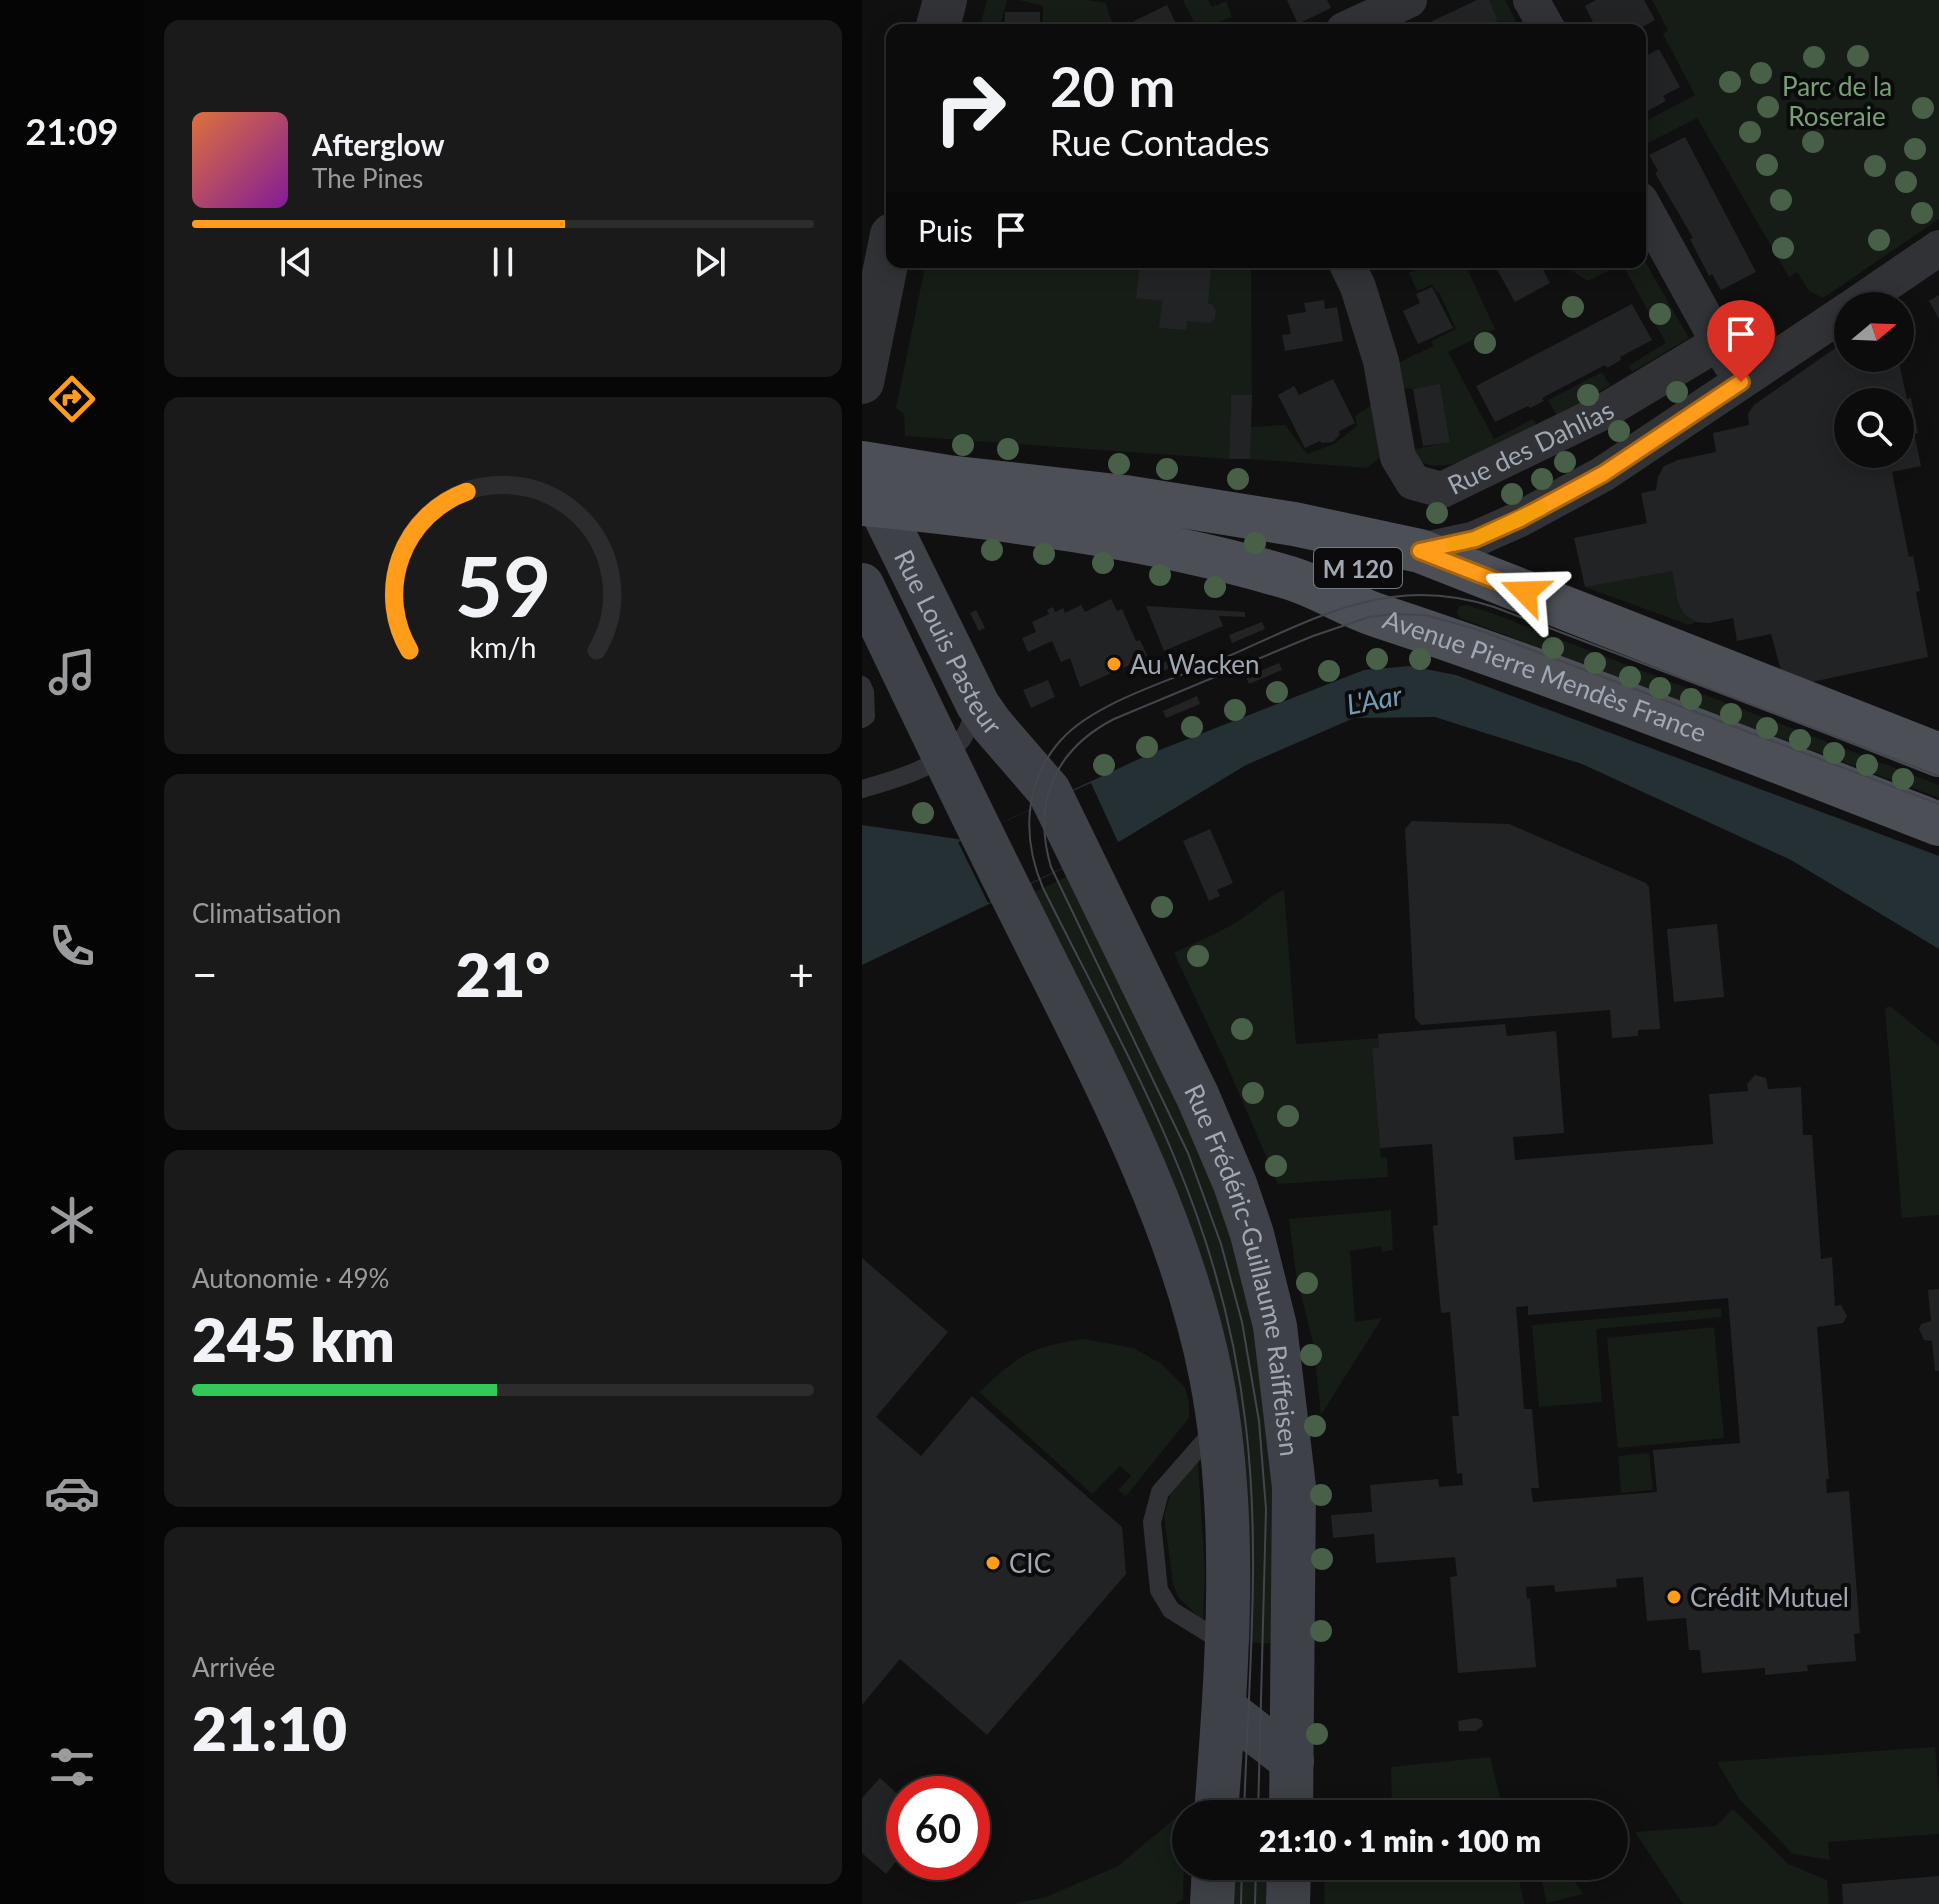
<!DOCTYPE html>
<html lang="fr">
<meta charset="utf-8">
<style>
:root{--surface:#0c0c0d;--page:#1a1a1b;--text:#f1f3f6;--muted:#9a9b9d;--line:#2c2c2e;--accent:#ff9c1a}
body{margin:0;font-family:Lato,sans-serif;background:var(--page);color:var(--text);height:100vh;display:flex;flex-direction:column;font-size:30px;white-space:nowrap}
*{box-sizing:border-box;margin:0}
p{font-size:26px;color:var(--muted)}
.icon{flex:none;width:44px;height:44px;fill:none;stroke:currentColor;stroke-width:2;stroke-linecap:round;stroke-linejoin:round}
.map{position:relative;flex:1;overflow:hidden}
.panel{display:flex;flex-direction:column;gap:20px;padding:20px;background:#070707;width:718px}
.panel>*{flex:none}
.guide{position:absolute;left:24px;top:24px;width:760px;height:244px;border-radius:16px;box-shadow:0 4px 20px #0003,0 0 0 2px var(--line);background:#0c0c0d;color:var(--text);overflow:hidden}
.needle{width:52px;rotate:71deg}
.buttons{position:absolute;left:972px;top:292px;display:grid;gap:16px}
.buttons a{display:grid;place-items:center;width:80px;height:80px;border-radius:50%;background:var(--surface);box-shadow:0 4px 20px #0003,0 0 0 2px var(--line);font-size:40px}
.speed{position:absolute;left:24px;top:1776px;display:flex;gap:16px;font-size:40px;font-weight:700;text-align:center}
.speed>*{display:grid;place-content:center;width:104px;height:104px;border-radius:50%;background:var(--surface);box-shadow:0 4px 20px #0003,0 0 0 2px var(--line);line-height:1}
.speed .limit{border:12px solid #d22;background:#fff;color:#111}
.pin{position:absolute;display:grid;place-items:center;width:68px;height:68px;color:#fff;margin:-82px -34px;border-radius:50% 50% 50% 0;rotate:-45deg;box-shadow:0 0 8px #0007}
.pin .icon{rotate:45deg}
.me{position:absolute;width:88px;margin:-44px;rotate:292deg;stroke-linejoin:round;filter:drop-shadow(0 0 6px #0008)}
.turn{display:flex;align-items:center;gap:28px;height:168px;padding:0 32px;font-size:36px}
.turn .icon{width:104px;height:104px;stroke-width:2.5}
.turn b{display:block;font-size:56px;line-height:68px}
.then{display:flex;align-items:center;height:76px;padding:0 32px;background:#0003;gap:16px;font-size:30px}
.big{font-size:60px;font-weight:800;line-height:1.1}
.panel .tile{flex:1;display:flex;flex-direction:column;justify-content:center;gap:12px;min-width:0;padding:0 28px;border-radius:16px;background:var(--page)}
.panel .dial{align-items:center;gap:0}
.dial svg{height:208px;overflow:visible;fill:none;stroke:var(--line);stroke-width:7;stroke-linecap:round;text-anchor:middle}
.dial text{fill:var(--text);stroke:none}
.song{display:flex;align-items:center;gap:24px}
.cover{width:96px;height:96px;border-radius:12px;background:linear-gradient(135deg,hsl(20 70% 55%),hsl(290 70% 35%))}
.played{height:8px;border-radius:4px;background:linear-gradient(90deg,var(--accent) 60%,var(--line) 60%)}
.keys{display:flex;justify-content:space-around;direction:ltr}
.heat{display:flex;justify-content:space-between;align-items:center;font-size:44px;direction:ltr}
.charge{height:12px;border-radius:6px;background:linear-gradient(90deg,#34c759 49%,var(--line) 0)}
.trip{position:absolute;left:310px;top:1800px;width:456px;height:80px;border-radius:40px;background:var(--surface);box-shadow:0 4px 20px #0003,0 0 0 2px var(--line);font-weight:800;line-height:80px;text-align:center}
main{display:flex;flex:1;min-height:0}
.tabs{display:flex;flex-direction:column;width:144px;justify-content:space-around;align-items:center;background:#050505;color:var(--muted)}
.tabs .icon{width:56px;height:56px}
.tabs .selected{color:var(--accent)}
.tabs b{font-size:36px;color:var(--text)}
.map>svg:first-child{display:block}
</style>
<main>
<nav class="tabs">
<b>21:09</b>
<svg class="icon selected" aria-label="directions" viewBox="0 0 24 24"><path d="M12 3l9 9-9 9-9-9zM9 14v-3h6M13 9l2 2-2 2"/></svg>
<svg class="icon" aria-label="music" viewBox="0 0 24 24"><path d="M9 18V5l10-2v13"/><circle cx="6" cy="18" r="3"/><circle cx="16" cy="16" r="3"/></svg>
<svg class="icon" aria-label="phone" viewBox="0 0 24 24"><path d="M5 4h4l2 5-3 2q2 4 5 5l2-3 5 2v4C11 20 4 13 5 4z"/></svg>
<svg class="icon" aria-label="climate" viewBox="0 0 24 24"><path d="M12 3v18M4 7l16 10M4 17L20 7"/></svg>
<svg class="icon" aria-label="car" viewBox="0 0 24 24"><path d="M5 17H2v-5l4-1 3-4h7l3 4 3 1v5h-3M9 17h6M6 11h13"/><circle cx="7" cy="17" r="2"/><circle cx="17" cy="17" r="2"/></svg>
<svg class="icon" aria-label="filters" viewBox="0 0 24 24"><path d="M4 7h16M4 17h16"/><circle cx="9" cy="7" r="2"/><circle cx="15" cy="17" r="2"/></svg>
</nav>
<section class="panel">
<div class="tile">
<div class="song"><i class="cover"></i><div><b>Afterglow</b><p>The Pines</p></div></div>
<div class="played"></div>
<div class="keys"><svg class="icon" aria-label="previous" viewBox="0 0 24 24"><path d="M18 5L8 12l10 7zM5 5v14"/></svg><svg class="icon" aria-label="pause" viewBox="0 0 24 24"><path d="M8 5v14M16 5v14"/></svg><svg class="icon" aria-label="next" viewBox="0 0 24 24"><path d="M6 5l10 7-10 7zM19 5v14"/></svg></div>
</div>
<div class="tile dial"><svg viewBox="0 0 100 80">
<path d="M14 69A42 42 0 1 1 86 69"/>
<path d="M14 69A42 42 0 0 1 36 8" stroke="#ff9c1a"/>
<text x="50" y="56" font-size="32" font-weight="700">59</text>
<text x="50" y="72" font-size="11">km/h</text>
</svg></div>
<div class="tile"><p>Climatisation</p>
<div class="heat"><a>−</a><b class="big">21°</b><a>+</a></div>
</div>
<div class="tile"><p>Autonomie · 49%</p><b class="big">245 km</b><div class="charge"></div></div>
<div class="tile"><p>Arrivée</p><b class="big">21:10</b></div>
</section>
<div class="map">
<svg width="1077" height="1904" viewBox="0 0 1077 1904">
<rect width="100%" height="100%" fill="#101011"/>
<g fill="#161c16">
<path d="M125 0H145L137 30H117Z"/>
<path d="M157 0H225L244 3 252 30H181V6Z"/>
<path d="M321 0H346L350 7 364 1 370 17 336 30Z"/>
<path d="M627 0H643L659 30H615L636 20Z"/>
<path d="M790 0H1077V219L961 298 947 291 935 272 927 277 835 118 778 147V124L833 95 801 34 806 30Z"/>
<path d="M778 253 827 338 770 372 766 366 804 343 760 264 726 281 709 270 727 262H778Z"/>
<path d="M64 262H389L390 395H369L367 459 43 436 42 414 34 408Z"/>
<path d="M571 262H602L633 329 586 352 632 439 671 419 677 429C650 441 589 475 562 463 556 460 551 455 546 451L588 441 578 385 551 389 535 388 530 366 571 346 570 341 594 329 577 292 575 293 570 285 555 291 547 273Z"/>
<path d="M740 372 748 385 696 418 686 400Z"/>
<path d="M514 402 523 453 505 468 388 459V427L423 425 445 454 472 444 495 426 493 416Z"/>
<path d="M810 570C814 592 815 608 834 622L827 625 723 587Z"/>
<path d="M605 605 635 615 1077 785V798L598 618 595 613 597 606Z"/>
<path d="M210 874 324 1102 402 1323 422 1644 377 1642 374 1465 164 896Z"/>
<path d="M422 890 434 1044 517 1038V1047L510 1048 519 1158 525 1157 526 1177 416 1184 363 1061 312 953C336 941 363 931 385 915 398 906 407 896 422 890Z"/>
<path d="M1028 1006 1077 1046V1215L1040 1218 1023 1008Z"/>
<path d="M529 1210 531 1250 520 1252 519 1246 488 1251 493 1322 520 1318 459 1415 451 1342 434 1274 427 1219Z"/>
<path d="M859 1308 860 1317 734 1329 740 1402 677 1407 670 1325Z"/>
<path d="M852 1327 862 1438 756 1448 745 1338Z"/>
<path d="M222 1339 271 1348 298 1363 323 1388 327 1402V1418L264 1496 256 1490 269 1476 258 1466 230 1494 117 1392C157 1355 167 1347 222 1339Z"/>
<path d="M787 1453 791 1490 759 1493 756 1456Z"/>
<path d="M336 1461 343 1572 341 1621 316 1597 311 1584 302 1516 309 1492Z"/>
<path d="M1073 1747 1077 1793V1834L966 1842 968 1860 931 1854 877 1799 855 1762Z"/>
<path d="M628 1757 642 1814H464L530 1811 529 1767Z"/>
<path d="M324 1809 321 1899 313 1904H151L184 1897 256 1866Z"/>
<path d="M871 1809 926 1864 965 1880 967 1904H821L773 1832 854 1826Z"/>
<path d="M362 1866H414L413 1904H360Z"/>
<path d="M463 1866H654L662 1904H462Z"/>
<path d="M676 1866H703L721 1894 685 1903Z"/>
</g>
<path fill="#253035" d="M548 666 594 675 1077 856V949L929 860 720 764 573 717 492 718 384 765 260 840 0 965V825L102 840 290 753 502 670Z"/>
<path fill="#101011" d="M229 783 256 842 126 903 96 842Z"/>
<g fill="#222325" fill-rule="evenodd">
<path d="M425 0H465L469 8 436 24Z"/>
<path d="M615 0H627L636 20 615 30H551Z"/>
<path d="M734 0H782L793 20 775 30H735L723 6Z"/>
<path d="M305 5 317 30H276L272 21Z"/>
<path d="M143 12H178V30H142Z"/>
<path d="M797 49 818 87 801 96 804 101 782 113 778 108V59Z"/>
<path d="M823 137 894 272 859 290 850 274 847 276 828 239 831 238 793 173 796 171 787 155Z"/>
<path d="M278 262 306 265V262H350L346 304H350L354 310 353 319 348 323 325 321 324 330 297 328 300 301 274 298Z"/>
<path d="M631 262H677L688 283 653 302Z"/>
<path d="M570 287 591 328 556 344 541 311 558 303 554 294Z"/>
<path d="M1077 295V319L1067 301Z"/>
<path d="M462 300 463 309 475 307 481 341 423 351 420 335 429 334 425 315 444 312 442 303Z"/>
<path d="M770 304 790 340 758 357 759 360 745 368 743 365 680 398 682 401 668 408 666 406 633 422 614 386Z"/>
<path d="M986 339V358H1036L1045 399 1049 398 1056 433H1052L1059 466 1030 472 1047 557 1051 556 1058 591 1054 592 1066 657 945 683 920 674 909 634 875 641 871 618 847 623 834 622 822 614 816 603 810 571 723 587 712 538 785 523 779 493 794 490 796 477 802 466 816 460 854 452 851 433 887 425 886 414 892 405ZM986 402H1038V454H986Z"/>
<path d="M471 379 493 423 477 431 478 434 471 442 460 443 458 441 443 448 416 395 432 386 437 395Z"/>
<path d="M578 384 588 442 561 446 551 389Z"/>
<path d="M369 395H390L388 459H367Z"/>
<path d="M249 599 255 611 260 609 274 641 278 640 286 657 218 687 208 658 199 662 190 641 166 652 160 638 174 632 170 622 187 614 185 610 191 607 193 612 201 608 203 613 219 605 223 612Z"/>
<path d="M284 606 383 612V617L357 616 361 626 302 651Z"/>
<path d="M114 610 123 628 117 631 108 613Z"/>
<path d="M400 622 403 629 370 643 367 635Z"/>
<path d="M318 656 321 663 287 676 285 669Z"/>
<path d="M417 663 420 670 387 684 384 677Z"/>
<path d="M186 680 193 697 169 708 161 690Z"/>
<path d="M335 696 338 704 304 718 301 711Z"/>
<path d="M550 821 647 824 784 883 787 887 798 1029 776 1030V1036L750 1038 748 1010 559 1025 553 1018 543 829Z"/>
<path d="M348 829 371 883 355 890 358 896 347 901 321 841Z"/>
<path d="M855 924 862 997 812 1002 805 929Z"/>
<path d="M643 1024 645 1036 694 1031 702 1133 651 1137 653 1160 851 1144 847 1094 886 1091 885 1084 893 1075 904 1078 906 1089 939 1087 941 1135H950L959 1259 970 1257 973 1306 979 1305 985 1316 981 1323 955 1327 967 1479H964L965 1493 987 1491 998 1633 992 1634 994 1661 945 1665 946 1671 903 1675V1668L840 1673 838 1650H827L824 1618 785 1621 781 1577 754 1579 755 1587 693 1592 692 1585 664 1587 665 1599 668 1598 674 1667 596 1673 588 1577 595 1576 593 1557 514 1563 512 1534 471 1538 469 1515 510 1512 508 1485 576 1479 577 1487 601 1485 600 1473 595 1474 590 1416H597L588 1312 579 1313 571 1226 576 1225 570 1144 518 1148 510 1048 517 1047 516 1034ZM866 1298 878 1443 791 1450 795 1492 671 1502 669 1488H677L670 1409H662L654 1307 666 1306V1315Z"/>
<path d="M0 1258 86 1332 14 1417 59 1456 110 1396 260 1527 264 1574 125 1735 38 1659 0 1705Z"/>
<path d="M1077 1289V1371H1073L1070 1341 1062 1340 1057 1329 1059 1324 1069 1321 1066 1290Z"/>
<path d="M613 1718 620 1720 621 1726 614 1731H597L596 1721Z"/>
<path d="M18 1778 42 1800V1852L24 1874 0 1853V1798Z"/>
<path d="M1077 1876V1904H981L980 1884Z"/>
</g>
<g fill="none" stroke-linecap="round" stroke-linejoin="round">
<g stroke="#303236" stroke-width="18">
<path d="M0 685 3 692 4 716 0 719"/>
<path d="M0 789C32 780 75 768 98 742 106 733 110 718 115 707"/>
<path d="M353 1429 298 1492 290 1522 297 1590 309 1610 364 1644"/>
</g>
<g stroke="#303236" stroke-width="36">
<path d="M669 0 686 30"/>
<path d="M482 30 547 0"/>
<path d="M778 200 868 363"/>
<path id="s1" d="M484 262 496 287 519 361 536 457 551 482 580 490 741 412 856 343"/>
<path d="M992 306 1077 248"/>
<path d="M558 551 613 539 658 519 741 474 986 310"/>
</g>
<g stroke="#303236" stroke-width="44">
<path d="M75 30 83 0"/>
<path d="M0 382 30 235"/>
</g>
<g stroke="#3e4147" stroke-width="44">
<path id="s2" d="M0 482 18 506 116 705 130 725 187 791 336 1097 373 1184 390 1234 413 1326 432 1487 429 1814"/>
<path d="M0 585C56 703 113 822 172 939 240 1075 320 1226 349 1376 377 1519 365 1669 354 1814"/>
<path d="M362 1708 430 1761"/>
<path d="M350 1904 352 1866"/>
<path d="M426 1904 427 1866"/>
</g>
<g stroke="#4c4f56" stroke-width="44">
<path d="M0 463 86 477 263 497 432 524 558 551 1077 755"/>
<path id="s3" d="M0 504C143 518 290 537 428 578 458 587 486 606 517 616 706 678 891 752 1077 824"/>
</g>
<g stroke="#43464c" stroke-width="2">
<path d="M382 1814C386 1686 399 1555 384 1427 376 1356 359 1284 335 1216 295 1102 234 995 181 888 160 839 161 782 199 740 233 702 312 679 360 659 414 636 472 604 530 597 566 592 598 596 632 607L1077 776"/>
<path d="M396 1814 404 1509 397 1421 380 1322 359 1244 326 1153 189 867C170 803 192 750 252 719L451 636 507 617 531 614 563 615 614 629 1077 804"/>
<path d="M379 1904 380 1866"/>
<path d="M393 1904 394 1866"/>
</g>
</g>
<g fill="#485f48">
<circle cx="996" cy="56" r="11"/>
<circle cx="952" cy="57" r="11"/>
<circle cx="899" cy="73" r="11"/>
<circle cx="868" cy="82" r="11"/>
<circle cx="906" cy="107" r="11"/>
<circle cx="1061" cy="108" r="11"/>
<circle cx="888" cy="132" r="11"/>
<circle cx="951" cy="142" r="11"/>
<circle cx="1053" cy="149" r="11"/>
<circle cx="905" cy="165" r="11"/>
<circle cx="1013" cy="166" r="11"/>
<circle cx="1044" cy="182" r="11"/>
<circle cx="919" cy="200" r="11"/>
<circle cx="1060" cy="213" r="11"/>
<circle cx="1017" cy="240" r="11"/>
<circle cx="921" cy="248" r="11"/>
<circle cx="711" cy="307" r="11"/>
<circle cx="798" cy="314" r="11"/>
<circle cx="623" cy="343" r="11"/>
<circle cx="815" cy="392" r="11"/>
<circle cx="726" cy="395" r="11"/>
<circle cx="757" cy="431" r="11"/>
<circle cx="101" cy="445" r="11"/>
<circle cx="146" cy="449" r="11"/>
<circle cx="703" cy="462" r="11"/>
<circle cx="257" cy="464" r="11"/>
<circle cx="305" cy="469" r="11"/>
<circle cx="376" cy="479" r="11"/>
<circle cx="680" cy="479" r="11"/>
<circle cx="650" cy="494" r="11"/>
<circle cx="575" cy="513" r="11"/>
<circle cx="393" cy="543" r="11"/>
<circle cx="130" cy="550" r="11"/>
<circle cx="182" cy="554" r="11"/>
<circle cx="463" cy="560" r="11"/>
<circle cx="241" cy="563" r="11"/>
<circle cx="298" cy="575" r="11"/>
<circle cx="353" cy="587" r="11"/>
<circle cx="691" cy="648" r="11"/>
<circle cx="515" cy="659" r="11"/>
<circle cx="558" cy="659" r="11"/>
<circle cx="733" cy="663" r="11"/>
<circle cx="467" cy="671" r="11"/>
<circle cx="768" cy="677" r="11"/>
<circle cx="798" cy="688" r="11"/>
<circle cx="415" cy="692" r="11"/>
<circle cx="829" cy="699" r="11"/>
<circle cx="373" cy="710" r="11"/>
<circle cx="869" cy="714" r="11"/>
<circle cx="330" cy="727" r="11"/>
<circle cx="905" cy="728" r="11"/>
<circle cx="938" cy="740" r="11"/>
<circle cx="285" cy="747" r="11"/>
<circle cx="972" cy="753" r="11"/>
<circle cx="242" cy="765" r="11"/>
<circle cx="1005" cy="765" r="11"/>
<circle cx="1041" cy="779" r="11"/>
<circle cx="61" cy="813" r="11"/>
<circle cx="300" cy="907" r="11"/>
<circle cx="336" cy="956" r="11"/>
<circle cx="380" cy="1029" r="11"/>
<circle cx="391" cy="1093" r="11"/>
<circle cx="426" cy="1116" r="11"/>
<circle cx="414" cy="1166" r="11"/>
<circle cx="445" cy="1283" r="11"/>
<circle cx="449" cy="1355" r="11"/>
<circle cx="453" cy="1426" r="11"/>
<circle cx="459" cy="1495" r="11"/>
<circle cx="460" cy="1559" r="11"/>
<circle cx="459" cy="1631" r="11"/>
<circle cx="455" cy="1734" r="11"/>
</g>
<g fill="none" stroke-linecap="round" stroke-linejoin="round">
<defs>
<path id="route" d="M663 592 558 551 613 539 658 519 741 474 879 382"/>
</defs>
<use href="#route" stroke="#a66511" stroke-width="20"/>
<use href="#route" stroke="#ff9c1a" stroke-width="14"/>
<path stroke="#f59e0b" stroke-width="14" d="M591 544 613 539 679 508"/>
</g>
<g fill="#ff9c1a" stroke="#0b0b0c" stroke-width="3">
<circle cx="252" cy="664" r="8"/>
<circle cx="131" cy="1563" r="8"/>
<circle cx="812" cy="1597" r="8"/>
</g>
<g text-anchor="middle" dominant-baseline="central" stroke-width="8" stroke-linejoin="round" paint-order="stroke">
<rect fill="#0b0b0c" stroke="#737981" stroke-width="2" x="452" y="548" width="88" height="40" rx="6"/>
<g font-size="24" font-weight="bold" fill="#a0a8b3">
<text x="496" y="568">M 120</text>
</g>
<g font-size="26" fill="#76a075" stroke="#0b0b0c">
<text x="975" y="86">Parc de la<tspan x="975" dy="30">Roseraie</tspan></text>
</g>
<g font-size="26" fill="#a0a8b3" stroke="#0b0b0c">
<text stroke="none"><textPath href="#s1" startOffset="360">Rue des Dahlias</textPath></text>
<text stroke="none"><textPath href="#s2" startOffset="182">Rue Louis Pasteur</textPath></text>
<text stroke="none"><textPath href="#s3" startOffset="708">Avenue Pierre Mendès France</textPath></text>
<text stroke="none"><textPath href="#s2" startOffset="884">Rue Frédéric-Guillaume Raiffeisen</textPath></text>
</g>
<g font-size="26" fill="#a0a8b3" stroke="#0b0b0c" text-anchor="start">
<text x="268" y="664">Au Wacken</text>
<text x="147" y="1563">CIC</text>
<text x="828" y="1597">Crédit Mutuel</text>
</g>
<g font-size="28" font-style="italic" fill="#739bb2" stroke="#0b0b0c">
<text transform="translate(512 699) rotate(-11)">L'Aar</text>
</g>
</g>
</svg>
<div class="buttons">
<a><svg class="needle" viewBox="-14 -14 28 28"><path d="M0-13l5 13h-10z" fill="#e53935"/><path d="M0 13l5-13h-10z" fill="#9a9b9d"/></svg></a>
<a><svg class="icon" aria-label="search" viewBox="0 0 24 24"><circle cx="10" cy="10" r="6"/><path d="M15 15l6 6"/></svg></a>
</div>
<div class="speed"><div class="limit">60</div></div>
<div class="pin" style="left:879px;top:382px;background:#d93025"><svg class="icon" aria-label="arrive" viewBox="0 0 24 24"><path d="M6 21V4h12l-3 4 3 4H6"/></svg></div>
<svg class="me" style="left:663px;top:592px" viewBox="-20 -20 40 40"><path d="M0-17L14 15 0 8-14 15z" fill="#ff9c1a" stroke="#fff" stroke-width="4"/></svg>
<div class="trip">21:10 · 1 min · 100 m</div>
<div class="guide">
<div class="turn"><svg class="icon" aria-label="right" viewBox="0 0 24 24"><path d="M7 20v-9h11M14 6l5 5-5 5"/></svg><div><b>20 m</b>Rue Contades</div></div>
<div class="then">Puis<svg class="icon" aria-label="arrive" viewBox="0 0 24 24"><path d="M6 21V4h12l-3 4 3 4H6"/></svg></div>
</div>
</div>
</main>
